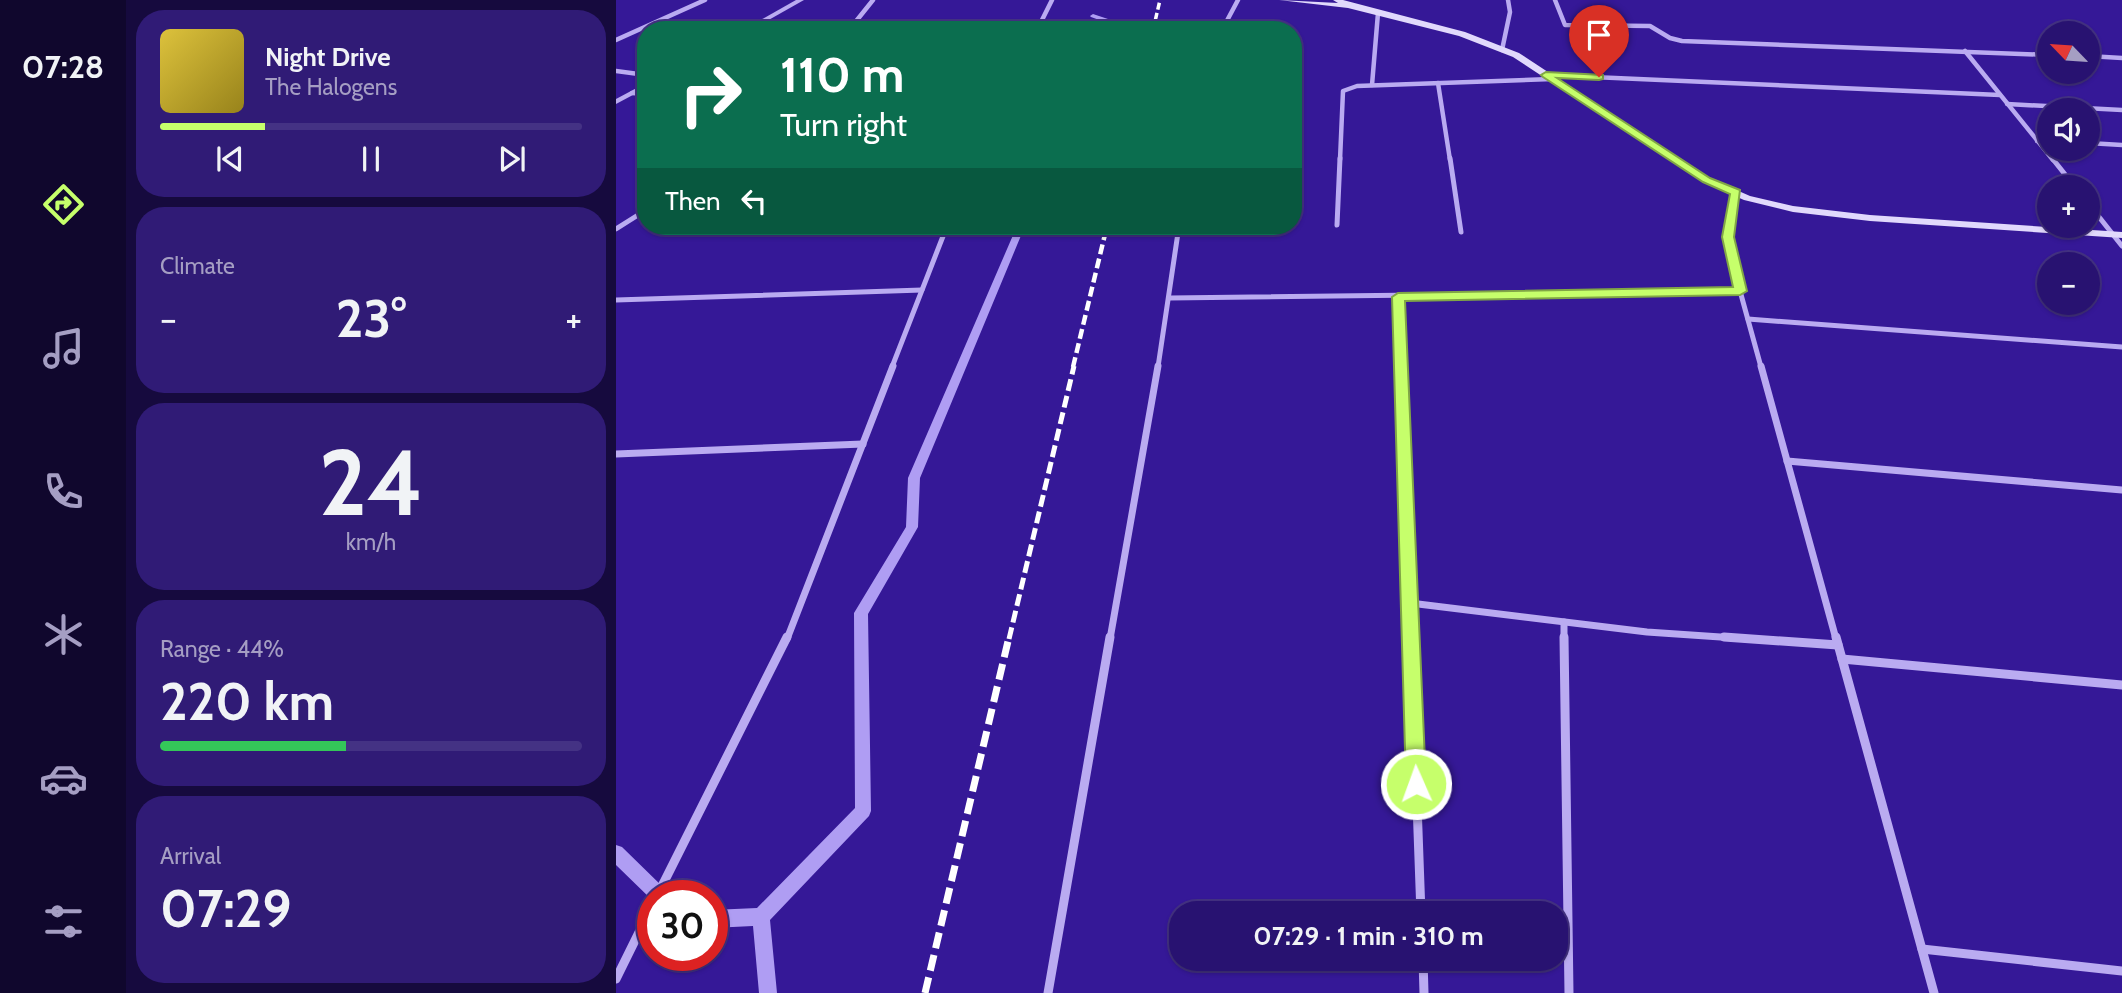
<!DOCTYPE html>
<meta charset="utf-8">
<style>
:root{--surface:#281271;--page:#301b76;--text:#f1f3f6;--muted:#a59ec3;--line:#443284;--accent:#c6ff6b}
body{margin:0;font-family:Cabin,sans-serif;background:var(--page);color:var(--text);height:100vh;display:flex;flex-direction:column;font-size:26px;white-space:nowrap}
*{box-sizing:border-box;margin:0}
p{font-size:23px;color:var(--muted)}
.icon{flex:none;width:38px;height:38px;fill:none;stroke:currentColor;stroke-width:2;stroke-linecap:round;stroke-linejoin:round}
.map{position:relative;flex:1;overflow:hidden}
.drawer{display:flex;flex-direction:column;gap:10px;padding:10px;background:#160a3e;width:490px}
.drawer>*{flex:none}
.guide{position:absolute;left:21px;top:21px;width:665px;height:214px;border-radius:28px;box-shadow:0 2px 5px #0004,0 0 0 2px var(--line);background:#0b6e4f;color:#fff;overflow:hidden}
.needle{width:46px;rotate:295deg}
.tools{position:absolute;left:1421px;top:21px;display:grid;gap:14px}
.tools a{display:grid;place-items:center;width:63px;height:63px;border-radius:50%;background:var(--surface);box-shadow:0 2px 5px #0004,0 0 0 2px var(--line);font-size:35px}
.speed{position:absolute;left:21px;top:880px;display:flex;gap:14px;font-size:35px;font-weight:700;text-align:center}
.speed>*{display:grid;place-content:center;width:91px;height:91px;border-radius:50%;background:var(--surface);box-shadow:0 2px 5px #0004,0 0 0 2px var(--line);line-height:1}
.speed .limit{border:10px solid #d22;background:#fff;color:#111}
.pin{position:absolute;display:grid;place-items:center;width:60px;height:60px;color:#fff;margin:-72px -30px;border-radius:50% 50% 50% 0;rotate:-45deg;box-shadow:0 0 7px #0007}
.pin .icon{rotate:45deg}
.me{position:absolute;width:77px;margin:-38px;rotate:358deg;stroke-linejoin:round;filter:drop-shadow(0 0 5px #0008)}
.turn{display:flex;align-items:center;gap:24px;height:147px;padding:0 28px;font-size:32px}
.turn .icon{width:91px;height:91px;stroke-width:2.5}
.turn b{display:block;font-size:49px;line-height:60px}
.then{display:flex;align-items:center;height:66px;padding:0 28px;background:#0003;gap:14px;font-size:26px}
.big{font-size:52px;font-weight:700;line-height:1.1}
.drawer .card{flex:1;display:flex;flex-direction:column;justify-content:center;gap:10px;min-width:0;padding:0 24px;border-radius:28px;background:var(--page)}
.drawer .dial{align-items:center;gap:0}
.dial b{font-size:91px;line-height:1}
.song{display:flex;align-items:center;gap:21px}
.cover{width:84px;height:84px;border-radius:10px;background:linear-gradient(135deg,hsl(50 70% 55%),hsl(50 70% 35%))}
.played{height:7px;border-radius:4px;background:linear-gradient(90deg,var(--accent) 25%,var(--line) 25%)}
.keys{display:flex;justify-content:space-around;direction:ltr}
.heat{display:flex;justify-content:space-between;align-items:center;font-size:38px;direction:ltr}
.charge{height:10px;border-radius:5px;background:linear-gradient(90deg,#34c759 44%,var(--line) 0)}
.trip{position:absolute;left:553px;top:901px;width:399px;height:70px;border-radius:28px;background:var(--surface);box-shadow:0 2px 5px #0004,0 0 0 2px var(--line);font-weight:700;line-height:70px;text-align:center}
main{display:flex;flex:1;min-height:0}
.tabs{display:flex;flex-direction:column;width:126px;justify-content:space-around;align-items:center;background:#10072d;color:var(--muted)}
.tabs .icon{width:49px;height:49px}
.tabs .current{color:var(--accent)}
.tabs b{font-size:32px;color:var(--text)}
.map>svg:first-child{display:block}
</style>
<main>
<nav class="tabs">
<b>07:28</b>
<svg class="icon current" aria-label="directions" viewBox="0 0 24 24"><path d="M12 3l9 9-9 9-9-9zM9 14v-3h6M13 9l2 2-2 2"/></svg>
<svg class="icon" aria-label="music" viewBox="0 0 24 24"><path d="M9 18V5l10-2v13"/><circle cx="6" cy="18" r="3"/><circle cx="16" cy="16" r="3"/></svg>
<svg class="icon" aria-label="phone" viewBox="0 0 24 24"><path d="M5 4h4l2 5-3 2q2 4 5 5l2-3 5 2v4C11 20 4 13 5 4z"/></svg>
<svg class="icon" aria-label="climate" viewBox="0 0 24 24"><path d="M12 3v18M4 7l16 10M4 17L20 7"/></svg>
<svg class="icon" aria-label="car" viewBox="0 0 24 24"><path d="M5 17H2v-5l4-1 3-4h7l3 4 3 1v5h-3M9 17h6M6 11h13"/><circle cx="7" cy="17" r="2"/><circle cx="17" cy="17" r="2"/></svg>
<svg class="icon" aria-label="filters" viewBox="0 0 24 24"><path d="M4 7h16M4 17h16"/><circle cx="9" cy="7" r="2"/><circle cx="15" cy="17" r="2"/></svg>
</nav>
<section class="drawer">
<div class="card">
<div class="song"><i class="cover"></i><div><b>Night Drive</b><p>The Halogens</p></div></div>
<div class="played"></div>
<div class="keys"><svg class="icon" aria-label="previous" viewBox="0 0 24 24"><path d="M18 5L8 12l10 7zM5 5v14"/></svg><svg class="icon" aria-label="pause" viewBox="0 0 24 24"><path d="M8 5v14M16 5v14"/></svg><svg class="icon" aria-label="next" viewBox="0 0 24 24"><path d="M6 5l10 7-10 7zM19 5v14"/></svg></div>
</div>
<div class="card"><p>Climate</p>
<div class="heat"><a>−</a><b class="big">23°</b><a>+</a></div>
</div>
<div class="card dial"><b>24</b><p>km/h</p></div>
<div class="card"><p>Range · 44%</p><b class="big">220 km</b><div class="charge"></div></div>
<div class="card"><p>Arrival</p><b class="big">07:29</b></div>
</section>
<div class="map">
<svg width="1506" height="993" viewBox="0 0 1506 993">
<rect width="100%" height="100%" fill="#351897"/>
<g fill="none" stroke-linecap="round" stroke-linejoin="round">
<g fill="#af9df3" fill-rule="evenodd">
<path d="M477 14 492 19 490 30H484L486 21 475 17 474 16Z"/>
<path d="M401 226H409L304 478 302 527 252 614 255 811 253 816 154 920 161 993H143L137 926 96 928V910L141 908 239 808 238 613 290 527 292 478Z"/>
<path d="M0 845 6 847 50 890 53 896H37V901L0 865Z"/>
</g>
<g stroke="#baabf1" stroke-width="4.5">
<path d="M939 0 949 25 1034 26 1054 38 1066 41 1433 55"/>
<path d="M233 30 257 0"/>
<path d="M421 30 436 0"/>
<path d="M606 30 622 0"/>
<path d="M0 40 89 0"/>
<path d="M886 50 894 12 892 0"/>
<path d="M1349 51 1437 160"/>
<path d="M1472 56 1506 58"/>
<path d="M0 71 30 75"/>
<path d="M931 75 1384 95"/>
<path d="M822 83 834 160"/>
<path d="M756 85 762 13"/>
<path d="M16 93 30 94"/>
<path d="M1391 104 1506 110"/>
<path d="M1421 141H1433"/>
<path d="M1472 143 1506 145"/>
<path d="M724 160 727 91 741 86 936 79"/>
</g>
<g stroke="#baabf1" stroke-width="5">
<path d="M834 158 845 232"/>
<path d="M1436 158 1459 187"/>
<path d="M1120 193 1113 225V251L1145 367"/>
<path d="M1472 203 1506 246"/>
<path d="M721 225 724 158"/>
<path d="M0 229 30 210"/>
<path d="M782 297 785 367"/>
<path d="M554 298 1124 291"/>
<path d="M0 300 306 290"/>
<path d="M1132 319 1506 347"/>
<path d="M276 367 331 226"/>
<path d="M542 367 563 226"/>
</g>
<g stroke="#baabf1" stroke-width="7">
<path d="M785 366 795 639"/>
<path d="M1145 366 1220 639"/>
<path d="M0 454 247 444"/>
<path d="M1171 461 1506 490"/>
<path d="M794 603 1031 632 1134 639"/>
<path d="M948 622V639"/>
<path d="M171 639 277 366"/>
<path d="M494 639 542 366"/>
</g>
<g stroke="#baabf1" stroke-width="9">
<path d="M795 637 805 914"/>
<path d="M948 637 953 993"/>
<path d="M1108 637 1222 645"/>
<path d="M1220 637 1318 993"/>
<path d="M1226 659 1506 685"/>
<path d="M41 896 171 637"/>
<path d="M1306 949 1506 971"/>
<path d="M807 959 808 993"/>
<path d="M0 979 37 904"/>
<path d="M432 993 494 637"/>
</g>
<g fill="#baabf1" fill-rule="evenodd">
<path d="M180 0H188L135 30H127Z"/>
<path d="M30 83V88L0 104V99Z"/>
</g>
<path fill="#e1d9fc" fill-rule="evenodd" d="M663 0 722 3 717 0H727L849 32 903 53 1093 178 1134 196 1177 206 1254 215 1506 232V238L1254 221 1177 212 1128 200 1087 182 897 57 843 36 732 8Z"/>
<path stroke="#fff" stroke-width="3.5" stroke-dasharray="7 3.5" stroke-linecap="butt" d="M537 30 544 0"/>
<path stroke="#fff" stroke-width="4.5" stroke-dasharray="10 4.5" stroke-linecap="butt" d="M457 367 491 226"/>
<path stroke="#fff" stroke-width="5" stroke-dasharray="12 5" stroke-linecap="butt" d="M393 639 458 366"/>
<path stroke="#fff" stroke-width="7" stroke-dasharray="16 7" stroke-linecap="butt" d="M309 993 393 637"/>
</g>
<path fill="#c6ff6b" stroke="#81a646" stroke-width="2" d="M930 72 987 75V79L983 80 941 78 1094 178 1124 190 1118 237 1131 291 1124 295 789 301 810 784 807 791 800 794 793 791 790 784 776 297 782 293 1117 287 1106 237 1114 194 1087 182 927 77 925 75Z"/>
</svg>
<div class="tools">
<a><svg class="needle" viewBox="-14 -14 28 28"><path d="M0-13l5 13h-10z" fill="#e53935"/><path d="M0 13l5-13h-10z" fill="#a59ec3"/></svg></a>
<a><svg class="icon" aria-label="sound" viewBox="0 0 24 24"><path d="M4 9h4l5-4v14l-5-4H4zM17 9q2 3 0 6"/></svg></a>
<a>+</a>
<a>−</a>
</div>
<div class="speed"><div class="limit">30</div></div>
<div class="pin" style="left:983px;top:77px;background:#d93025"><svg class="icon" aria-label="arrive" viewBox="0 0 24 24"><path d="M6 21V4h12l-3 4 3 4H6"/></svg></div>
<svg class="me" style="left:800px;top:784px" viewBox="-20 -20 40 40"><circle r="17" fill="#c6ff6b" stroke="#fff" stroke-width="3"/><path d="M0-11L8 9 0 5-8 9z" fill="#fff"/></svg>
<div class="trip">07:29 · 1 min · 310 m</div>
<div class="guide">
<div class="turn"><svg class="icon" aria-label="right" viewBox="0 0 24 24"><path d="M7 20v-9h11M14 6l5 5-5 5"/></svg><div><b>110 m</b>Turn right</div></div>
<div class="then">Then<svg class="icon" aria-label="left" viewBox="0 0 24 24"><path d="M17 20v-9H6M10 6l-5 5 5 5"/></svg></div>
</div>
</div>
</main>
